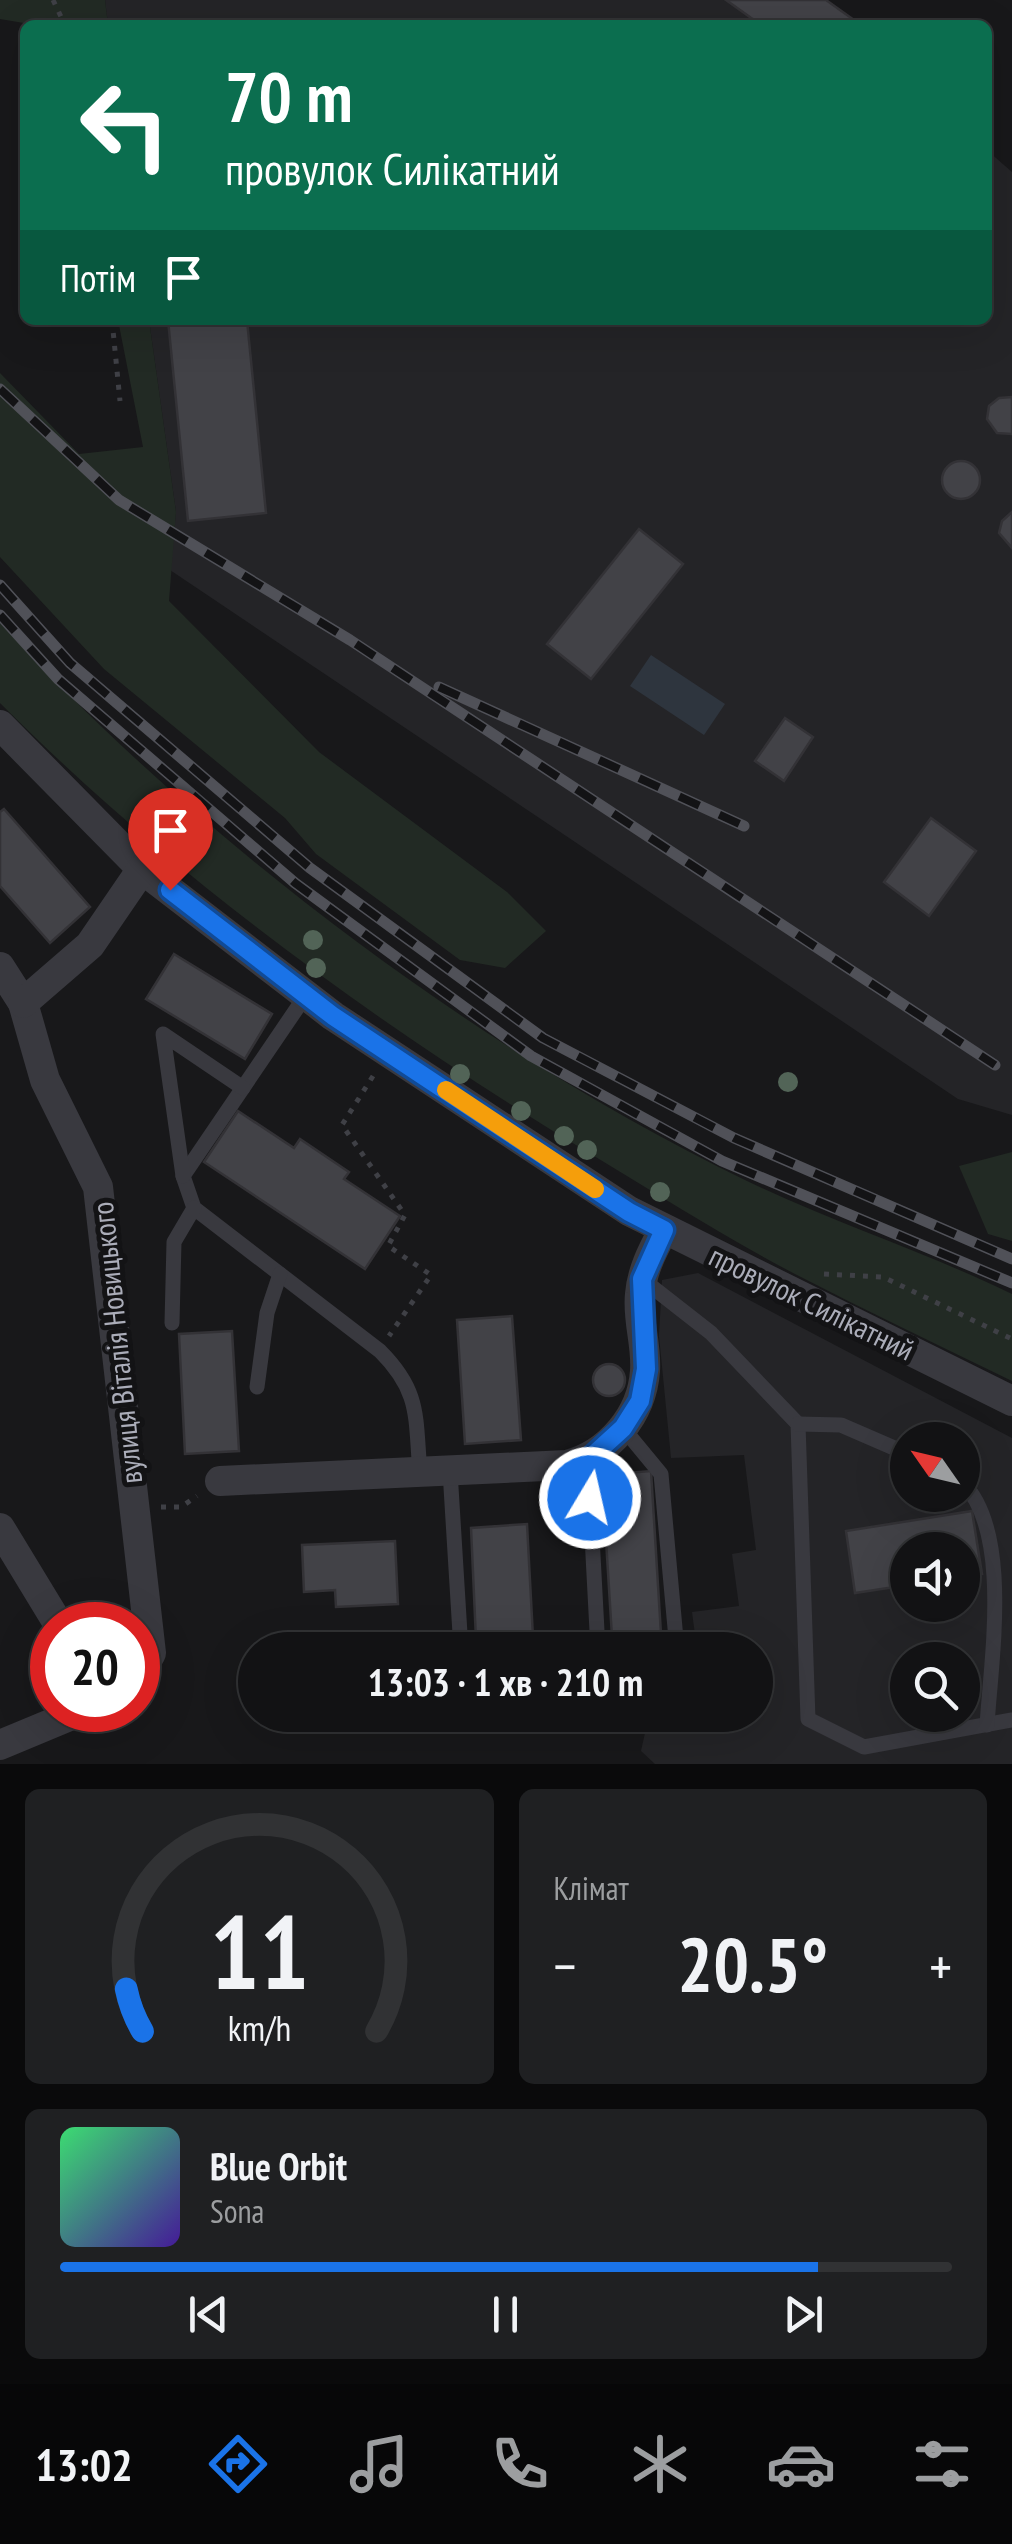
<!DOCTYPE html>
<html lang="uk">
<meta charset="utf-8">
<style>
:root{--surface:#121214;--page:#1f2022;--text:#f1f3f6;--muted:#9c9ea0;--line:#313234;--accent:#1a73e8}
body{margin:0;font-family:"PT Sans Narrow",sans-serif;background:var(--page);color:var(--text);height:100vh;display:flex;flex-direction:column;font-size:38px;white-space:nowrap}
*{box-sizing:border-box;margin:0}
p{font-size:32px;color:var(--muted)}
.icon{flex:none;width:55px;height:55px;fill:none;stroke:currentColor;stroke-width:2;stroke-linecap:round;stroke-linejoin:round}
.map{position:relative;height:1764px;overflow:hidden}
.sheet{display:flex;flex-direction:column;gap:25px;padding:25px;background:#0a0a0b;flex:1}
.sheet>*{flex:none}
.banner{position:absolute;left:20px;top:20px;width:972px;height:305px;border-radius:15px;box-shadow:0 10px 40px #0002,0 0 0 2px var(--line);background:#0b6e4f;color:#fff;overflow:hidden}
.needle{width:65px;rotate:304deg}
.buttons{position:absolute;left:890px;top:1422px;display:grid;gap:20px}
.buttons a{display:grid;place-items:center;width:90px;height:90px;border-radius:50%;background:var(--surface);box-shadow:0 10px 40px #0002,0 0 0 2px var(--line);font-size:50px}
.speed{position:absolute;left:30px;top:1602px;display:flex;gap:20px;font-size:50px;font-weight:700;text-align:center}
.speed>*{display:grid;place-content:center;width:130px;height:130px;border-radius:50%;background:var(--surface);box-shadow:0 10px 40px #0002,0 0 0 2px var(--line);line-height:1}
.speed .limit{border:15px solid #d22;background:#fff;color:#111}
.pin{position:absolute;display:grid;place-items:center;width:85px;height:85px;color:#fff;margin:-102px -42px;border-radius:50% 50% 50% 0;rotate:-45deg;box-shadow:0 0 10px #0007}
.pin .icon{rotate:45deg}
.me{position:absolute;width:110px;margin:-55px;rotate:9deg;stroke-linejoin:round;filter:drop-shadow(0 0 8px #0008)}
.turn{display:flex;align-items:center;gap:35px;height:210px;padding:0 40px;font-size:45px}
.turn .icon{width:130px;height:130px;stroke-width:2.5}
.turn b{display:block;font-size:70px;line-height:85px}
.then{display:flex;align-items:center;height:95px;padding:0 40px;background:#0003;gap:20px;font-size:38px}
.big{font-size:75px;font-weight:600;line-height:1.1}
.sheet .widget{flex:1;display:flex;flex-direction:column;justify-content:center;gap:15px;min-width:0;padding:0 35px;border-radius:15px;background:var(--page)}
.sheet .dial{align-items:center;gap:0}
.dial svg{height:260px;overflow:visible;fill:none;stroke:var(--line);stroke-width:7;stroke-linecap:round;text-anchor:middle}
.dial text{fill:var(--text);stroke:none}
.song{display:flex;align-items:center;gap:30px}
.cover{width:120px;height:120px;border-radius:15px;background:linear-gradient(135deg,hsl(140 70% 55%),hsl(260 70% 35%))}
.played{height:10px;border-radius:5px;background:linear-gradient(90deg,var(--accent) 85%,var(--line) 85%)}
.keys{display:flex;justify-content:space-around;direction:ltr}
.heat{display:flex;justify-content:space-between;align-items:center;font-size:55px;direction:ltr}
.sheet .tiles{flex:1;display:grid;gap:25px;grid-template-columns:1fr 1fr}
.widget:last-child{grid-column:span 2}
.trip{position:absolute;left:238px;top:1632px;width:535px;height:100px;border-radius:50px;background:var(--surface);box-shadow:0 10px 40px #0002,0 0 0 2px var(--line);font-weight:600;line-height:100px;text-align:center}
.tab-bar{display:flex;height:160px;justify-content:space-around;align-items:center;background:#070708;color:var(--muted)}
.tab-bar .icon{width:70px;height:70px}
.tab-bar .current{color:var(--accent)}
.tab-bar b{font-size:45px;color:var(--text)}
.map>svg:first-child{display:block}
</style>
<div class="map">
<svg width="1012" height="1764" viewBox="0 0 1012 1764">
<rect width="100%" height="100%" fill="#18181a"/>
<g fill="#242427" fill-rule="evenodd">
<path d="M105 0H826L861 25H108Z"/>
<path d="M988 151 1012 172V1115L958 1099 170 570 176 512 149 320H988Z"/>
<path d="M698 1273 1012 1438V1764H655L641 1751 649 1715H755V1650H697L692 1612 739 1606 732 1554 756 1550 744 1455 671 1458 659 1336 662 1280ZM908 1440H962V1495H908ZM908 1550H962V1605H908ZM908 1660H962V1715H908Z"/>
</g>
<g fill="#222a24">
<path d="M0 0H105L108 25H36L0 19Z"/>
<path d="M118 320H149L176 512 169 601 319 752 507 892 546 931 505 968 460 960 316 854 285 818 104 669 0 557V373L79 454 143 447Z"/>
<path d="M0 623C201 842 480 1052 747 1181 834 1223 926 1252 1012 1294V1381C940 1346 867 1311 795 1274 728 1239 664 1198 599 1159 383 1029 179 882 0 703Z"/>
<path d="M1012 1152V1241L988 1234 959 1166Z"/>
</g>
<path fill="#2e353e" d="M651 655 725 704 704 735 630 686Z"/>
<g fill="#424247" stroke="#333236" stroke-width="2.5">
<path d="M726 0H826L861 25H761Z"/>
<path d="M168 320H247L266 513 188 521Z"/>
<path d="M1012 397V434L997 433 987 419 989 406 999 398Z"/>
<circle cx="961" cy="480" r="19"/>
<path d="M1012 512V548L999 533 1002 521Z"/>
<path d="M639 529 683 564 591 679 547 644Z"/>
<path d="M785 718 813 737 784 781 755 761Z"/>
<path d="M4 809 90 907 50 943 0 886V812Z"/>
<path d="M931 818 976 851 929 916 884 882Z"/>
<path d="M174 954 272 1014 245 1059 146 999Z"/>
<path d="M238 1111 294 1148 300 1139 349 1172 344 1179 400 1216 365 1269 204 1162Z"/>
<path d="M512 1316 521 1440 465 1444 457 1320Z"/>
<path d="M232 1331 239 1451 185 1454 179 1334Z"/>
<circle cx="609" cy="1380" r="16"/>
<path d="M651 1471 661 1634 612 1637 602 1475Z"/>
<path d="M972 1511 982 1574 962 1577V1550H908V1585L855 1593 846 1531Z"/>
<path d="M527 1524 533 1637 476 1640 471 1528Z"/>
<path d="M395 1541 398 1604 336 1607 335 1590 304 1592 302 1545Z"/>
</g>
<g fill="none" stroke-linecap="round" stroke-linejoin="round">
<g stroke="#3f4046" stroke-width="5" stroke-dasharray="5 8" stroke-linecap="butt">
<path d="M53 0 65 25"/>
<path d="M112 320 120 401"/>
<path d="M373 1076 342 1125 405 1215 388 1246 431 1275 389 1336"/>
<path d="M824 1274 883 1277 1012 1339"/>
<path d="M161 1507H181L197 1496"/>
</g>
<g stroke="#39393f" stroke-width="15">
<path d="M306 995 183 1176 194 1208 380 1351C421 1392 415 1417 420 1472"/>
<path d="M183 1176 163 1034 243 1088"/>
<path d="M642 1279 711 1333 798 1424 808 1719 864 1747 1012 1720"/>
<path d="M172 1323 174 1242 194 1208"/>
<path d="M257 1387 267 1313 280 1274"/>
<path d="M798 1424 841 1425 908 1454"/>
<path d="M623 1428 661 1474 677 1650"/>
<path d="M588 1460 598 1650"/>
<path d="M450 1471 461 1650"/>
<path d="M962 1482C1012 1531 991 1659 987 1725"/>
</g>
<g stroke="#39393f" stroke-width="30">
<path d="M0 725 142 869 333 1016 629 1211 1012 1401"/>
<path d="M0 967 23 1003 45 1080 98 1187 151 1653 138 1676"/>
<path d="M23 1003 90 945 142 869"/>
<path d="M220 1481 567 1465C609 1454 642 1415 645 1371 647 1345 637 1319 640 1294 642 1270 653 1250 664 1229"/>
<path d="M0 1528 59 1625"/>
<path d="M0 1745 84 1710"/>
</g>
<defs>
<g id="rail">
<path d="M0 389 119 500 350 640 995 1065"/>
<path d="M0 585 70 663 310 868 543 1038 734 1138 1012 1259"/>
<path d="M0 615 58 679 295 883 531 1056 722 1161 1012 1283"/>
<path d="M439 687 744 826"/>
</g>
</defs>
<use href="#rail" stroke="#505158" stroke-width="11"/>
<use href="#rail" stroke="#131315" stroke-width="8" stroke-dasharray="22" stroke-linecap="butt"/>
</g>
<g fill="#526457">
<circle cx="313" cy="940" r="10"/>
<circle cx="316" cy="968" r="10"/>
<circle cx="460" cy="1074" r="10"/>
<circle cx="788" cy="1082" r="10"/>
<circle cx="521" cy="1111" r="10"/>
<circle cx="564" cy="1136" r="10"/>
<circle cx="587" cy="1150" r="10"/>
<circle cx="660" cy="1192" r="10"/>
</g>
<g fill="none" stroke-linecap="round" stroke-linejoin="round">
<defs>
<path id="route" d="M170 890 333 1016 629 1212 664 1230 642 1279 646 1369 640 1401 623 1428 588 1460 590 1498"/>
</defs>
<use href="#route" stroke="#114b97" stroke-width="25"/>
<use href="#route" stroke="#1a73e8" stroke-width="18"/>
<path stroke="#f59e0b" stroke-width="18" d="M446 1090 595 1189"/>
</g>
<g text-anchor="middle" dominant-baseline="central" stroke-width="10" stroke-linejoin="round" paint-order="stroke">
<g font-size="30" fill="#abadb9" stroke="#131315">
<text transform="translate(812 1302) rotate(26)">провулок Силікатний</text>
<text transform="translate(116 1343) rotate(-96)">вулиця Віталія Новицького</text>
</g>
</g>
</svg>
<div class="buttons">
<a><svg class="needle" viewBox="-14 -14 28 28"><path d="M0-13l5 13h-10z" fill="#e53935"/><path d="M0 13l5-13h-10z" fill="#9c9ea0"/></svg></a>
<a><svg class="icon" aria-label="sound" viewBox="0 0 24 24"><path d="M4 9h4l5-4v14l-5-4H4zM17 9q2 3 0 6"/></svg></a>
<a><svg class="icon" aria-label="search" viewBox="0 0 24 24"><circle cx="10" cy="10" r="6"/><path d="M15 15l6 6"/></svg></a>
</div>
<div class="speed"><div class="limit">20</div></div>
<div class="pin" style="left:170px;top:890px;background:#d93025"><svg class="icon" aria-label="arrive" viewBox="0 0 24 24"><path d="M6 21V4h12l-3 4 3 4H6"/></svg></div>
<svg class="me" style="left:590px;top:1498px" viewBox="-20 -20 40 40"><circle r="17" fill="#1a73e8" stroke="#fff" stroke-width="3"/><path d="M0-11L8 9 0 5-8 9z" fill="#fff"/></svg>
<div class="trip">13:03 · 1 хв · 210 m</div>
<div class="banner">
<div class="turn"><svg class="icon" aria-label="left" viewBox="0 0 24 24"><path d="M17 20v-9H6M10 6l-5 5 5 5"/></svg><div><b>70 m</b>провулок Силікатний</div></div>
<div class="then">Потім<svg class="icon" aria-label="arrive" viewBox="0 0 24 24"><path d="M6 21V4h12l-3 4 3 4H6"/></svg></div>
</div>
</div>
<section class="sheet">
<div class="tiles">
<div class="widget dial"><svg viewBox="0 0 100 80">
<path d="M14 69A42 42 0 1 1 86 69"/>
<path d="M14 69A42 42 0 0 1 9 56" stroke="#1a73e8"/>
<text x="50" y="56" font-size="32" font-weight="700">11</text>
<text x="50" y="72" font-size="11">km/h</text>
</svg></div>
<div class="widget"><p>Клімат</p>
<div class="heat"><a>−</a><b class="big">20.5°</b><a>+</a></div>
</div>
<div class="widget">
<div class="song"><i class="cover"></i><div><b>Blue Orbit</b><p>Sona</p></div></div>
<div class="played"></div>
<div class="keys"><svg class="icon" aria-label="previous" viewBox="0 0 24 24"><path d="M18 5L8 12l10 7zM5 5v14"/></svg><svg class="icon" aria-label="pause" viewBox="0 0 24 24"><path d="M8 5v14M16 5v14"/></svg><svg class="icon" aria-label="next" viewBox="0 0 24 24"><path d="M6 5l10 7-10 7zM19 5v14"/></svg></div>
</div>
</div>
</section>
<nav class="tab-bar">
<b>13:02</b>
<svg class="icon current" aria-label="directions" viewBox="0 0 24 24"><path d="M12 3l9 9-9 9-9-9zM9 14v-3h6M13 9l2 2-2 2"/></svg>
<svg class="icon" aria-label="music" viewBox="0 0 24 24"><path d="M9 18V5l10-2v13"/><circle cx="6" cy="18" r="3"/><circle cx="16" cy="16" r="3"/></svg>
<svg class="icon" aria-label="phone" viewBox="0 0 24 24"><path d="M5 4h4l2 5-3 2q2 4 5 5l2-3 5 2v4C11 20 4 13 5 4z"/></svg>
<svg class="icon" aria-label="climate" viewBox="0 0 24 24"><path d="M12 3v18M4 7l16 10M4 17L20 7"/></svg>
<svg class="icon" aria-label="car" viewBox="0 0 24 24"><path d="M5 17H2v-5l4-1 3-4h7l3 4 3 1v5h-3M9 17h6M6 11h13"/><circle cx="7" cy="17" r="2"/><circle cx="17" cy="17" r="2"/></svg>
<svg class="icon" aria-label="filters" viewBox="0 0 24 24"><path d="M4 7h16M4 17h16"/><circle cx="9" cy="7" r="2"/><circle cx="15" cy="17" r="2"/></svg>
</nav>
